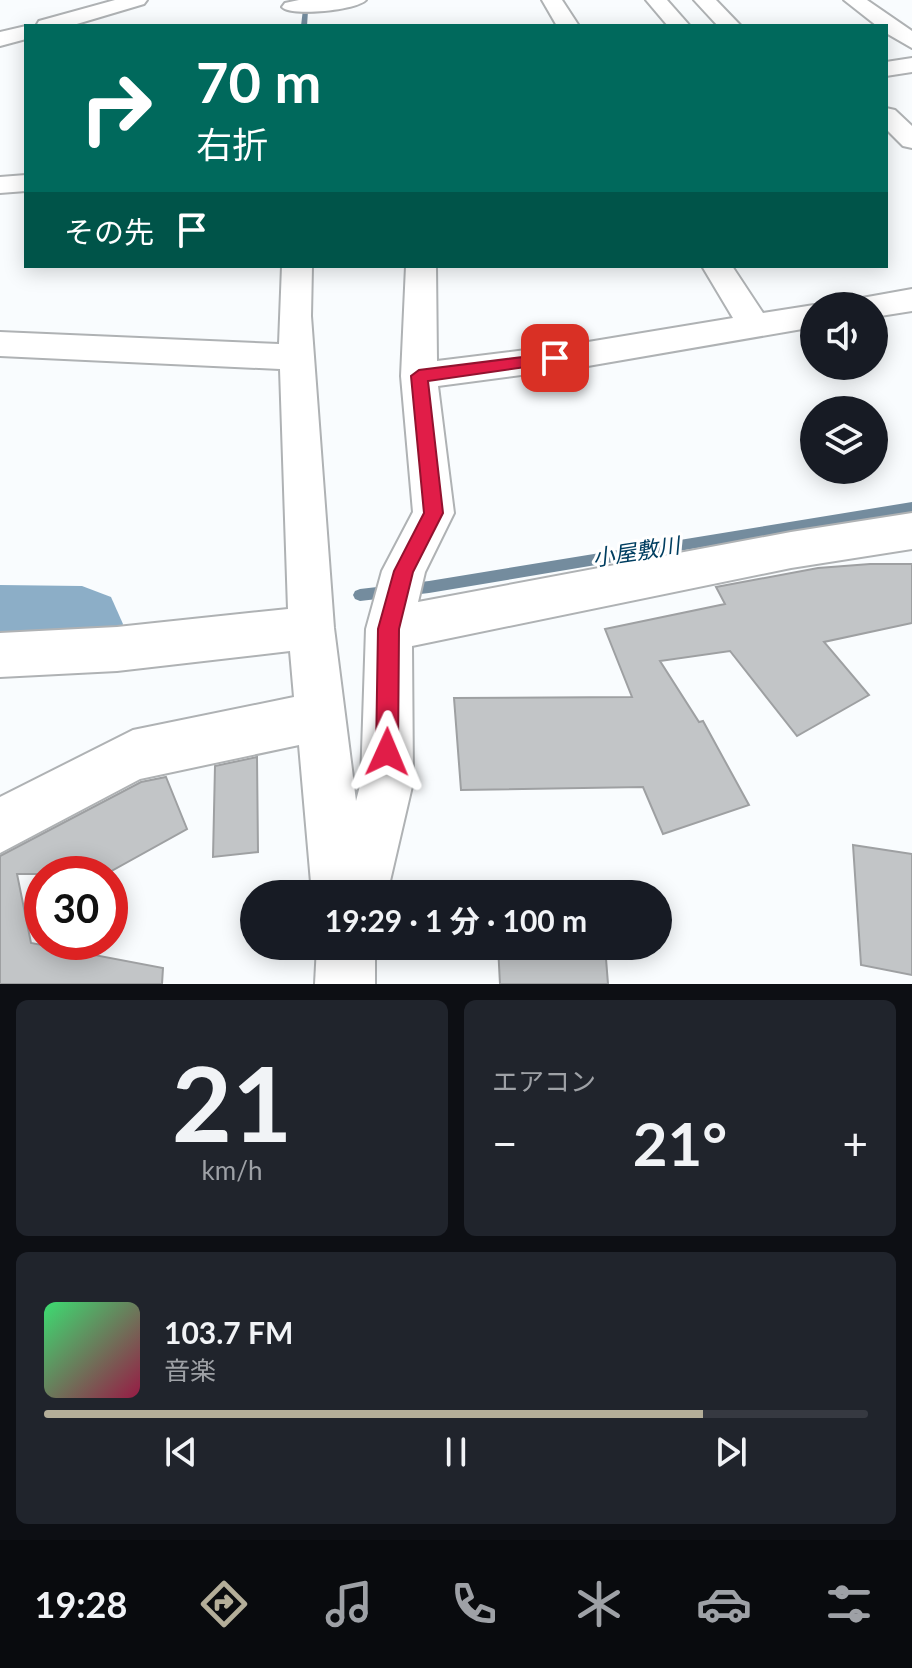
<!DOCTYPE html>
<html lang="ja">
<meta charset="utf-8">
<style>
:root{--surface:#171b24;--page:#20242c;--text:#f1f3f6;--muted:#9ea1a6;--line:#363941;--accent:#b4ae99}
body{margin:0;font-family:Lato,"Noto Sans JP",sans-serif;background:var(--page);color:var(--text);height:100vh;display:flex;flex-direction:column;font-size:30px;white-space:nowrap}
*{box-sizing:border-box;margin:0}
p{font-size:26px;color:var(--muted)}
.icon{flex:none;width:44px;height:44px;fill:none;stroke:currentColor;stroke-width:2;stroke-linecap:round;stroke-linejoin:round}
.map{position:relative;height:984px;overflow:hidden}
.details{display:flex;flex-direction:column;gap:16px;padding:16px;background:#0d0f14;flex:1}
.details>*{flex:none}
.top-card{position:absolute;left:24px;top:24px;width:864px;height:244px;border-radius:0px;box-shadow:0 4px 20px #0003;background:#00695c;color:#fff;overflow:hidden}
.fabs{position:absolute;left:800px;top:292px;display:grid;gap:16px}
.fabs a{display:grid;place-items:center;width:88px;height:88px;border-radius:50%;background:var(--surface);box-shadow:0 4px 20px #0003;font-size:40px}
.speed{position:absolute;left:24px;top:856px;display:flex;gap:16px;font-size:40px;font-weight:700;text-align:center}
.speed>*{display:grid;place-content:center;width:104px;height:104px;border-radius:50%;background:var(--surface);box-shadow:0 4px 20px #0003;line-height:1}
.speed .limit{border:12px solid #d22;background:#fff;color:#111}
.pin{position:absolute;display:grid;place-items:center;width:68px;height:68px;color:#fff;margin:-34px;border-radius:16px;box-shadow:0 4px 12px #0006}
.me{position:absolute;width:88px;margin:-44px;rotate:1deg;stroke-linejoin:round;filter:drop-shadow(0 0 6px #0008)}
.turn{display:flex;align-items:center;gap:28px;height:168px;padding:0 40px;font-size:36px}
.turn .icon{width:104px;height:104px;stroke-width:2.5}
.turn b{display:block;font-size:56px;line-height:68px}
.then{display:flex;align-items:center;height:76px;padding:0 40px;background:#0003;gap:16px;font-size:30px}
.big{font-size:60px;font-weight:700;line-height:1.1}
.details .widget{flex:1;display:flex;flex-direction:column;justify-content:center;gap:12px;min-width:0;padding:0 28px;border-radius:12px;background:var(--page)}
.details .dial{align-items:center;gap:0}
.dial b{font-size:104px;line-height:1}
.song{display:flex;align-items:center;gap:24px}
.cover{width:96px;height:96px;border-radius:12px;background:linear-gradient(135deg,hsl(140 70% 55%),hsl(340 70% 35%))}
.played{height:8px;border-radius:4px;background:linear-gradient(90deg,var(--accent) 80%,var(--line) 80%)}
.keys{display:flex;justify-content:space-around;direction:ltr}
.heat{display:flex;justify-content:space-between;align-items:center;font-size:44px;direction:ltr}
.details .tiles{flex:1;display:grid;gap:16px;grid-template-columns:1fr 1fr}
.widget:last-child{grid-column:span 2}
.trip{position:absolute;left:240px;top:880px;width:432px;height:80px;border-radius:40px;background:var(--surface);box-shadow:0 4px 20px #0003;font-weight:700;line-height:80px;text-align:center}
.tabs{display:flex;height:128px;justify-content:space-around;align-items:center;background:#090b0e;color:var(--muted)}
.tabs .icon{width:56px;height:56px}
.tabs .on{color:var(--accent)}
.tabs b{font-size:36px;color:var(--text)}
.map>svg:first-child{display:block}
</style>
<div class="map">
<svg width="912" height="984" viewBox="0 0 912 984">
<rect width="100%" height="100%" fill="#f9fcfe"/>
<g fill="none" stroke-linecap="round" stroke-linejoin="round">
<g fill="#748c9e" fill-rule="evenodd">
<path d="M317 6 319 9 308 11 307 26H301L303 9Z"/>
<path d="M912 502V512L429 593 360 601 355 599 353 595 355 591 360 589 429 581Z"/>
</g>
<path fill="#8caec7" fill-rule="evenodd" d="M0 585 82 586 111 597 123 624 111 651 82 662 0 661Z"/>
</g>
<g fill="#c2c5c7" stroke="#9ea0a2" stroke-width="2">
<path d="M870 564H912V623L824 642 869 695 797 736 730 651 660 661 699 722 703 721 749 805 663 834 643 787 461 790 454 698 632 697 605 629 725 604 716 587 818 568Z"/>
<path d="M257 757 258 852 213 857 215 766Z"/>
<path d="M166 777 187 829 106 874H17L31 943 163 968 162 984H0V856L141 782Z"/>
<path d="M853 845 912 854V975L861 965Z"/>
<path d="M498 946H605L608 984H500Z"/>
</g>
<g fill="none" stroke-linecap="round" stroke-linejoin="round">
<defs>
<g id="minor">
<path d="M115 0H147L144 4 70 26H36L39 21Z"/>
<path d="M299 0H366C357 10 291 17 282 7L285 3Z"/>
<path d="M542 0H562L579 26H557Z"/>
<path d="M646 0H667L690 26H668Z"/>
<path d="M694 0H716L741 26H718Z"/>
<path d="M844 0H867L912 31V48L886 33V26H877Z"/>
<path d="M26 26V39L0 46V32Z"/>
<path d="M912 58V72L886 76V62Z"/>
<path d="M886 108 895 110 912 126V148L903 146 886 129Z"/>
<path d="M26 175V191L0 193V177Z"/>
<path d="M282 266H312L311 316 334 628 356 801 361 782 366 629 382 571 413 512 401 376 406 266H436L437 361 582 343 733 318 702 266H732L763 313 814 305 818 306H814V327L582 367 438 386 454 513 425 572 418 602 791 532 912 513V549L791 568 412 646 413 782 387 894H312L299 745 140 779 0 853V797L133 730 294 697 290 651 117 671 0 677V633L117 627 288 609 280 369 0 356V332L279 344Z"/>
<path d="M912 289V311L874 317V306H858L862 298Z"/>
<path d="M317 946H375V984H315Z"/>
</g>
</defs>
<use href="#minor" stroke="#afb2b4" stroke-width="4"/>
<use href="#minor" fill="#fff" fill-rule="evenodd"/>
</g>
<path fill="#e11d48" stroke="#92132f" stroke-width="2" d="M555 353 562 358 560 362 428 381 443 513 413 572 399 629 398 752 395 760 387 763 379 760 376 752 378 629 394 571 424 513 411 376 419 370Z"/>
<g text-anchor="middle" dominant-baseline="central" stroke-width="6" stroke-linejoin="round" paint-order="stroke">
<g font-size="22" font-style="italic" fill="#003e60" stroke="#fff">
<text transform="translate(636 551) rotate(-9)">小屋敷川</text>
</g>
</g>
</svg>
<div class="fabs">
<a><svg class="icon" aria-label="sound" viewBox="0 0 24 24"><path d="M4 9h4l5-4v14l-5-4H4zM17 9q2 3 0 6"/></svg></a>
<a><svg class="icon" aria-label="layers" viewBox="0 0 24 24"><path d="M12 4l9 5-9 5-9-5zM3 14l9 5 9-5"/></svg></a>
</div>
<div class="speed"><div class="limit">30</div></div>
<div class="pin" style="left:555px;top:358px;background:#d93025"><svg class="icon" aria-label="arrive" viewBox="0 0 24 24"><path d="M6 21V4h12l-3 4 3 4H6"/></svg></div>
<svg class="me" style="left:387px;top:752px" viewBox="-20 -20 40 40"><path d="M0-17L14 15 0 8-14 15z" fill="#e11d48" stroke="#fff" stroke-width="4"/></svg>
<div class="trip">19:29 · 1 分 · 100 m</div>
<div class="top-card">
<div class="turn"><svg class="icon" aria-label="right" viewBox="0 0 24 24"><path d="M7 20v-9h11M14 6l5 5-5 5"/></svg><div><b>70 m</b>右折</div></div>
<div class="then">その先<svg class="icon" aria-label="arrive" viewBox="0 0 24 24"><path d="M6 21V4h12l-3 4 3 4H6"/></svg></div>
</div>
</div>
<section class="details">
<div class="tiles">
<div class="widget dial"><b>21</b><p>km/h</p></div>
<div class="widget"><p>エアコン</p>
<div class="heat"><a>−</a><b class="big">21°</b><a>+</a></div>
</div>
<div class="widget">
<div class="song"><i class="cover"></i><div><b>103.7 FM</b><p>音楽</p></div></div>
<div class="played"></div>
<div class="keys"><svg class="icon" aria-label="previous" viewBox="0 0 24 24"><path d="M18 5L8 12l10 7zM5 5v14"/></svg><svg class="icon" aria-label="pause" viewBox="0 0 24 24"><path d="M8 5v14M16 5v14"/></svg><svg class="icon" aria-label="next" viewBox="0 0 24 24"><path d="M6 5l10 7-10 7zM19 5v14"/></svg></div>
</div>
</div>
</section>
<nav class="tabs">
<b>19:28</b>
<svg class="icon on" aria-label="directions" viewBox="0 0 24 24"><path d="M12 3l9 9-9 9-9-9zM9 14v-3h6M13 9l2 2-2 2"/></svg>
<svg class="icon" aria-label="music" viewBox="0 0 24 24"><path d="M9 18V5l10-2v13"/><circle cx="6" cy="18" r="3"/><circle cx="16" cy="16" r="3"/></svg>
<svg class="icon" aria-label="phone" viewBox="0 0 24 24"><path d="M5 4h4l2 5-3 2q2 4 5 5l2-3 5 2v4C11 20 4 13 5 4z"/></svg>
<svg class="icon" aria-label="climate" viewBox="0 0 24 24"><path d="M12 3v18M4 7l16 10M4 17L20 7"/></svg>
<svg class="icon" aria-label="car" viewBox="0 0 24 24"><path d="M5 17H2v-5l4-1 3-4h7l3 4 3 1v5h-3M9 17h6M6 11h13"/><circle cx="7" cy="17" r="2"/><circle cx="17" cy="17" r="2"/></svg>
<svg class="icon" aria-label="filters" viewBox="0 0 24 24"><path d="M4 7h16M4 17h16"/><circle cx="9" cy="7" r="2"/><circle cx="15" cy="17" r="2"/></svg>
</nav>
